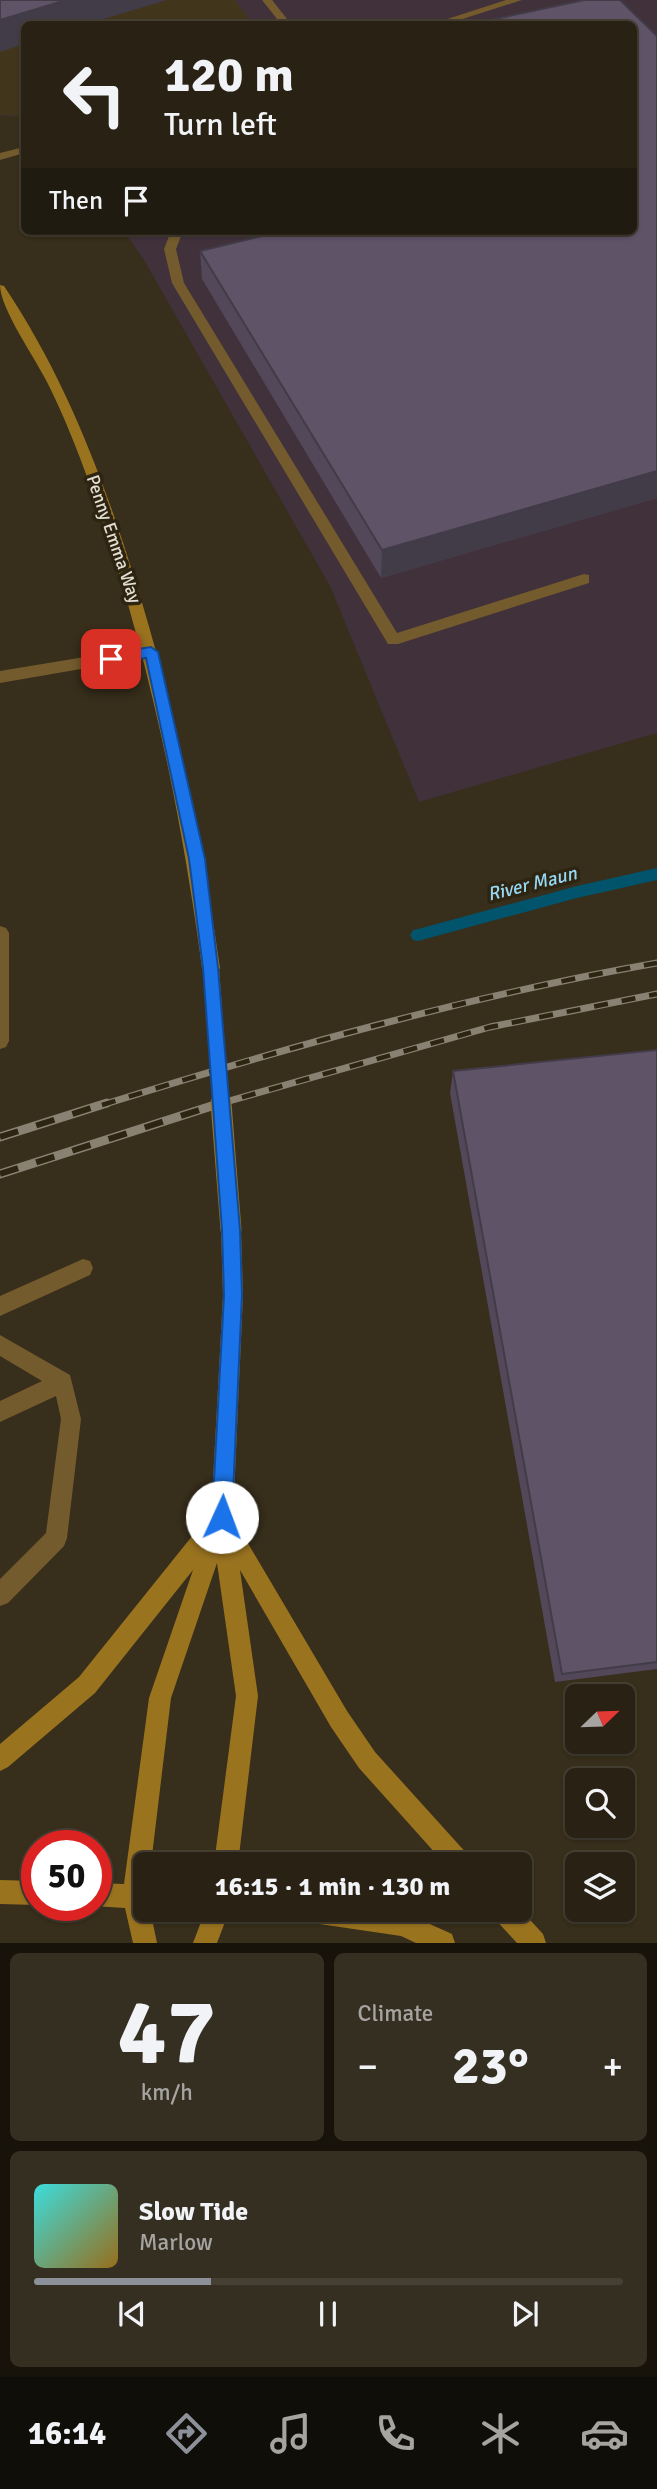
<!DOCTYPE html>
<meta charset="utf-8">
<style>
:root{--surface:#292214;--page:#352f22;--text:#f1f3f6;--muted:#a5a4a0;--line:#453f34;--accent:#8c9099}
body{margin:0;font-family:Signika,sans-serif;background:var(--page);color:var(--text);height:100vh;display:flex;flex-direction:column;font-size:26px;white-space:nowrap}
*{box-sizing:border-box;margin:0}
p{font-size:23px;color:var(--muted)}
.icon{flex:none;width:38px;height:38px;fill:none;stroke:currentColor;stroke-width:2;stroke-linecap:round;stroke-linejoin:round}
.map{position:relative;height:1943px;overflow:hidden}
.sheet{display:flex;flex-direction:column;gap:10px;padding:10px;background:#17130b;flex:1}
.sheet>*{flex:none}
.hud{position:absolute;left:21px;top:21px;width:616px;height:214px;border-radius:10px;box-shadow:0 2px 5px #0004,0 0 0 2px var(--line);background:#292214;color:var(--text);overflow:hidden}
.needle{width:46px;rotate:67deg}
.fabs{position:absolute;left:565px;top:1684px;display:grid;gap:14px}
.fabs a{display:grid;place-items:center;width:70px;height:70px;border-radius:10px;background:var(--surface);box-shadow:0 2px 5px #0004,0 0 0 2px var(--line);font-size:35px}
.speed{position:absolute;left:21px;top:1830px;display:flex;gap:14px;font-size:35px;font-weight:700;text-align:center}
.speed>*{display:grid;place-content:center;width:91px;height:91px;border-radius:50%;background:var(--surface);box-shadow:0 2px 5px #0004,0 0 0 2px var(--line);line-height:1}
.speed .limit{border:10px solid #d22;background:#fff;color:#111}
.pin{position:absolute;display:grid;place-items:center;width:60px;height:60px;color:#fff;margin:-30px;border-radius:14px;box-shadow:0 4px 10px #0006}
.me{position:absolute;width:77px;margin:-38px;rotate:2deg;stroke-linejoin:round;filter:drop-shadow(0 0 5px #0008)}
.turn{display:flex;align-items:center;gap:24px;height:147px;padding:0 28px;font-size:32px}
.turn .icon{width:91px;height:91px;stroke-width:2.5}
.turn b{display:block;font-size:49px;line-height:60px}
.then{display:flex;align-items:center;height:66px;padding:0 28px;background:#0003;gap:14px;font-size:26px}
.big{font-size:52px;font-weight:800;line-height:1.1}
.sheet .card{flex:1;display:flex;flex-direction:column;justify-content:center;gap:10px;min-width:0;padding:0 24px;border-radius:10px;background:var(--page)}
.sheet .dial{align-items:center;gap:0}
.dial b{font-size:91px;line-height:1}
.song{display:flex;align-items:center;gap:21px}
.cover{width:84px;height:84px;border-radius:10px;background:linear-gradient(135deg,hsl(180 70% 55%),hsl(40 70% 35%))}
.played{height:7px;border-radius:4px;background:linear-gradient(90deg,var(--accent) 30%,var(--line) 30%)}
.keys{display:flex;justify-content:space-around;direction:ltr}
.heat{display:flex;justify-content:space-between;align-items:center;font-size:38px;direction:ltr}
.sheet .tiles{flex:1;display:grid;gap:10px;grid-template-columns:1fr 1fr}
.card:last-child{grid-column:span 2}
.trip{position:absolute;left:133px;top:1852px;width:399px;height:70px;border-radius:10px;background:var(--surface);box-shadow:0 2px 5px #0004,0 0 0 2px var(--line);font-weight:800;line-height:70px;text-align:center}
.dock{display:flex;height:112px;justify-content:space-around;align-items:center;background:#100e08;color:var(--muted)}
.dock .icon{width:49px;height:49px}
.dock .active{color:var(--accent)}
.dock b{font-size:32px;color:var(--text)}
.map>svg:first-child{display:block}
</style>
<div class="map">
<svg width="657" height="1943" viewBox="0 0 657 1943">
<rect width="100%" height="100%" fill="#372e1b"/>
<path fill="#41313b" d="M0 0H657V733L419 802 330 586 144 260 124 231H634V24H24V115L12 116 0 115Z"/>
<path fill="#41351b" d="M0 0H235L253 24H24V115H0Z"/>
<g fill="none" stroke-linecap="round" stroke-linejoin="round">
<path fill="#02546d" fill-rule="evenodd" d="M657 868V880L577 898 418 941 413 940 410 935 413 930 418 929 577 886Z"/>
<g fill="#745b2d" fill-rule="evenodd">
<path d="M171 231H183L176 249 184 283 397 633 584 574 589 575V583L398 644H388L172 283 164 249Z"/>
<path d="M151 646 159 652 156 656 0 683V671Z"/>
<path d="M0 926 6 928 9 933V1041L6 1047 0 1049Z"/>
<path d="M83 1259 90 1261 93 1268 90 1275 0 1316V1296Z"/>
<path d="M0 1335 70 1375 81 1419 67 1538 64 1546 8 1603 0 1606V1579L46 1533 61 1419 56 1396 0 1422V1401L42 1381 0 1356Z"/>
</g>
<g fill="#745b2d" fill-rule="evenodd">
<path d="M262 0H272L291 24H281Z"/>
<path d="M506 0H522L447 24H432Z"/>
<path d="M24 147V153L0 160V153Z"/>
</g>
<g fill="#9a731f" fill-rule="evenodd">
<path d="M0 285 4 286C65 377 103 477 135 580 175 707 201 836 220 968L217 973H205L202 968C180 803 145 640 89 482 77 449 64 416 48 384 36 359 0 309 0 285Z"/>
<path d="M231 1221 238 1224 241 1230 243 1295 233 1518 347 1711 375 1752 469 1856 473 1864H445L359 1768 331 1727 240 1570 258 1696 238 1864H214L236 1696 217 1563 171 1698 151 1864H145V1909H150L157 1943H133L125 1908 93 1906H96V1883L124 1884 149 1698 193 1570 95 1693 8 1767 0 1771V1744L79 1677 205 1520 211 1518 223 1295 221 1230 224 1224Z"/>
<path d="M0 1880 37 1881V1905L0 1904Z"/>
<path d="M206 1909H230L217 1943H193Z"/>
<path d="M287 1909 403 1912 452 1934 455 1943H416L401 1936 299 1921 290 1918Z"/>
<path d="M491 1909H520L543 1934 546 1943H517L494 1918Z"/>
</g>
<defs>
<g id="rail-far1">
<path d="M102 1105C285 1048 468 996 657 963"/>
<path d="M215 1105 490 1027 657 994"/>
</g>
<g id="rail">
<path d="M0 1137 107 1103"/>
<path d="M0 1174 221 1103"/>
</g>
</defs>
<use href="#rail-far1" stroke="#898172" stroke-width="7"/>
<use href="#rail" stroke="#898172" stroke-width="9"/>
<use href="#rail-far1" stroke="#2d2411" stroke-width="4.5" stroke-dasharray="14" stroke-linecap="butt"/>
<use href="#rail" stroke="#2d2411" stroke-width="6" stroke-dasharray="19" stroke-linecap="butt"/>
<path stroke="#9a731f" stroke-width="16" d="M211 968 221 1105"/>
<path stroke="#9a731f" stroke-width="21" d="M221 1103 231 1230"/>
</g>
<g fill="#524859">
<path d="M584 0H620L657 36V498L381 578 202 279 200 251 283 231H634V24H472Z"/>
<path d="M657 1050V1669L555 1682 450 1093 453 1071Z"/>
</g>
<g fill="#423b48">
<path d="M66 0H167L87 24H24V44L0 52V20Z"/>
<path d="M657 471V498L381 578 382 550Z"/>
</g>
<g fill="#5f5467" stroke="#423b48" stroke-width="2">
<path d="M0 0H66L0 20Z"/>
<path d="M584 0H620L657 36V471L382 550 200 251 283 231H634V24H472Z"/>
<path d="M657 1050V1662L562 1674 453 1071Z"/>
</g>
<path fill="#1a73e8" stroke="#114b97" stroke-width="2" d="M151 647 158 652 205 859 218 968 240 1230 242 1295 232 1517 229 1524 222 1527 215 1524 212 1517 224 1295 222 1230 203 968 189 859 146 658 111 664 105 659 111 653Z"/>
<g text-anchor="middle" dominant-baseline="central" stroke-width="7" stroke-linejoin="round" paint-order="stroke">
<g font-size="18" fill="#e4ded3" stroke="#2d2411">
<text transform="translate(114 539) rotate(71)">Penny Emma Way</text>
</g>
<g font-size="19" font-style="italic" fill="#96d8f4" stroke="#2d2411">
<text transform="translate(532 884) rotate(-14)">River Maun</text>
</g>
</g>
</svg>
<div class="fabs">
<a><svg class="needle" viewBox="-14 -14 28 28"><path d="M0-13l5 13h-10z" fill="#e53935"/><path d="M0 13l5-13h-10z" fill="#a5a4a0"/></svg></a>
<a><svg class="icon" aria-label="search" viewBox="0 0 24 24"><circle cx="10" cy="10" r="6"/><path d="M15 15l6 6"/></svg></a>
<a><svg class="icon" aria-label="layers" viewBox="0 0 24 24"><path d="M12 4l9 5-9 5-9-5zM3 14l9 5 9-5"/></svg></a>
</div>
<div class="speed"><div class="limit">50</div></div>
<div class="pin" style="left:111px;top:659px;background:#d93025"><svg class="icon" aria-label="arrive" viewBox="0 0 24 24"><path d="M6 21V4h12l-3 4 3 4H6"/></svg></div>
<svg class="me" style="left:222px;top:1517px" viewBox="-20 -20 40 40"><circle r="19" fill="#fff"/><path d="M0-13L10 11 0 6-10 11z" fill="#1a73e8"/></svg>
<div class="trip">16:15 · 1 min · 130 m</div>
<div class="hud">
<div class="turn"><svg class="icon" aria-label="left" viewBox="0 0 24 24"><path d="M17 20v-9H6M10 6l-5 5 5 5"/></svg><div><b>120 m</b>Turn left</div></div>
<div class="then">Then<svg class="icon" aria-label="arrive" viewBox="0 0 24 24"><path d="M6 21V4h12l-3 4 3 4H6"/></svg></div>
</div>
</div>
<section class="sheet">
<div class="tiles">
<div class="card dial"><b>47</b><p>km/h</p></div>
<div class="card"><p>Climate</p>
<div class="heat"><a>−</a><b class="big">23°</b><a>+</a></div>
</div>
<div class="card">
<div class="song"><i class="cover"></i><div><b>Slow Tide</b><p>Marlow</p></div></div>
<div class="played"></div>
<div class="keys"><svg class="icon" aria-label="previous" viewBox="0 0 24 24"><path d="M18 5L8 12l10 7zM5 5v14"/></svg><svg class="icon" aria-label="pause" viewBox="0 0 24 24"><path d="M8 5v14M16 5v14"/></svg><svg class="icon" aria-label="next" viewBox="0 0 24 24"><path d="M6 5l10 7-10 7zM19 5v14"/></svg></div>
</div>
</div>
</section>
<nav class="dock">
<b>16:14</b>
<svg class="icon active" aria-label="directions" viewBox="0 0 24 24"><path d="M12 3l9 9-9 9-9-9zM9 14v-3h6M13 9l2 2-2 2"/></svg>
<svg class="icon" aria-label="music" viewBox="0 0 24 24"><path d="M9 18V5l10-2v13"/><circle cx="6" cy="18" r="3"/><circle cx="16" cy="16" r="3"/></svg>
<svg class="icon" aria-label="phone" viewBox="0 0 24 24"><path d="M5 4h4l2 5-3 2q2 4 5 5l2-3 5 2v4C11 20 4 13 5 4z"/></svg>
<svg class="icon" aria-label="climate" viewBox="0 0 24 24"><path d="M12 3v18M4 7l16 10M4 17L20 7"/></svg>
<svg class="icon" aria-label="car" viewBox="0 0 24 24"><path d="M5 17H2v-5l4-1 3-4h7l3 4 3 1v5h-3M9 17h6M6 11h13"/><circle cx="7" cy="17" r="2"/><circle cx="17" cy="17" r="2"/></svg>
</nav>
